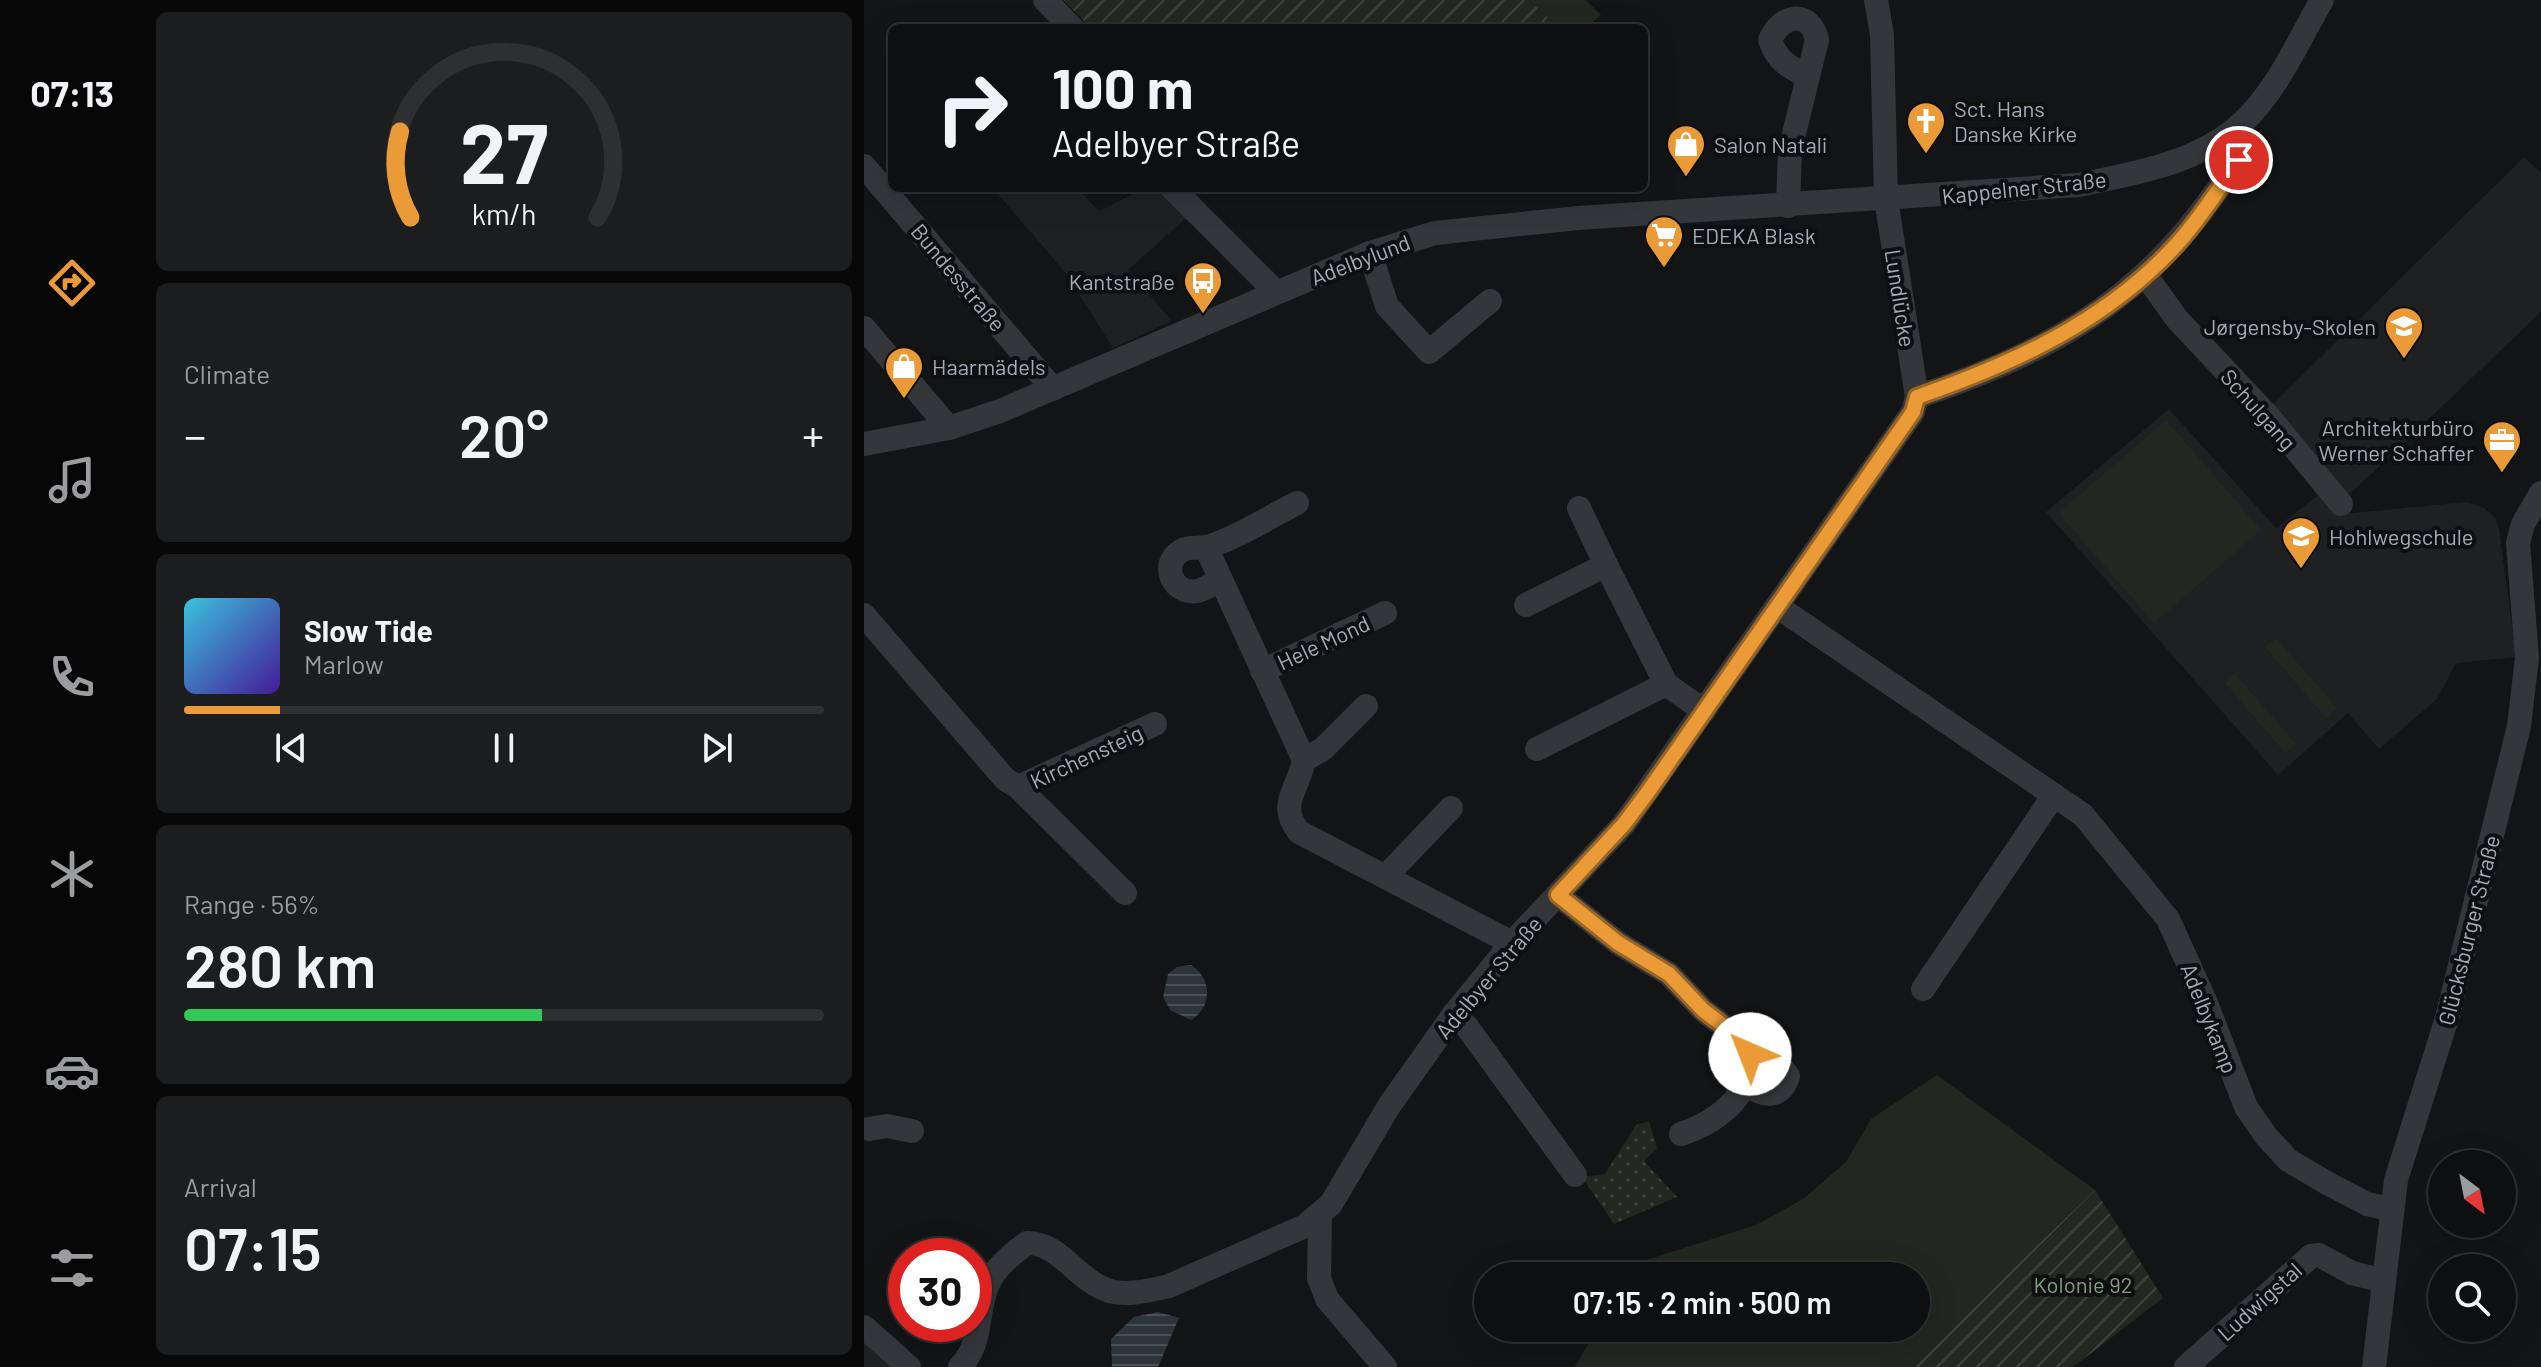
<!DOCTYPE html>
<meta charset="utf-8">
<style>
:root{--surface:#0e0f10;--page:#1c1d1e;--text:#f1f3f6;--muted:#9b9c9f;--line:#2e2f30;--accent:#ea9b37}
body{margin:0;font-family:Barlow,sans-serif;background:var(--page);color:var(--text);height:100vh;display:flex;flex-direction:column;font-size:30px;white-space:nowrap}
*{box-sizing:border-box;margin:0}
p{font-size:26px;color:var(--muted)}
.icon{flex:none;width:44px;height:44px;fill:none;stroke:currentColor;stroke-width:2;stroke-linecap:round;stroke-linejoin:round}
.map{position:relative;flex:1;overflow:hidden}
.side{display:flex;flex-direction:column;gap:12px;padding:12px;background:#080809;width:720px}
.side>*{flex:none}
.guide{position:absolute;left:24px;top:24px;width:760px;height:168px;border-radius:12px;box-shadow:0 8px 32px #0002,0 0 0 2px var(--line);background:#0e0f10;color:var(--text);overflow:hidden}
.needle{width:52px;rotate:148deg}
.fabs{position:absolute;left:1564px;top:1150px;display:grid;gap:16px}
.fabs a{display:grid;place-items:center;width:88px;height:88px;border-radius:50%;background:var(--surface);box-shadow:0 8px 32px #0002,0 0 0 2px var(--line);font-size:40px}
.speed{position:absolute;left:24px;top:1238px;display:flex;gap:16px;font-size:40px;font-weight:700;text-align:center}
.speed>*{display:grid;place-content:center;width:104px;height:104px;border-radius:50%;background:var(--surface);box-shadow:0 8px 32px #0002,0 0 0 2px var(--line);line-height:1}
.speed .limit{border:12px solid #d22;background:#fff;color:#111}
.pin{position:absolute;display:grid;place-items:center;width:68px;height:68px;color:#fff;margin:-34px;border:4px solid #fff;border-radius:50%;box-shadow:0 2px 8px #0007}
.me{position:absolute;width:88px;margin:-44px;rotate:316deg;stroke-linejoin:round;filter:drop-shadow(0 0 6px #0008)}
.turn{display:flex;align-items:center;gap:28px;height:168px;padding:0 32px;font-size:36px}
.turn .icon{width:104px;height:104px;stroke-width:2.5}
.turn b{display:block;font-size:56px;line-height:68px}
.big{font-size:60px;font-weight:600;line-height:1.1}
.side .widget{flex:1;display:flex;flex-direction:column;justify-content:center;gap:12px;min-width:0;padding:0 28px;border-radius:12px;background:var(--page)}
.side .dial{align-items:center;gap:0}
.dial svg{height:208px;overflow:visible;fill:none;stroke:var(--line);stroke-width:7;stroke-linecap:round;text-anchor:middle}
.dial text{fill:var(--text);stroke:none}
.song{display:flex;align-items:center;gap:24px}
.cover{width:96px;height:96px;border-radius:12px;background:linear-gradient(135deg,hsl(190 70% 55%),hsl(260 70% 35%))}
.played{height:8px;border-radius:4px;background:linear-gradient(90deg,var(--accent) 15%,var(--line) 15%)}
.keys{display:flex;justify-content:space-around;direction:ltr}
.heat{display:flex;justify-content:space-between;align-items:center;font-size:44px;direction:ltr}
.charge{height:12px;border-radius:6px;background:linear-gradient(90deg,#34c759 56%,var(--line) 0)}
.trip{position:absolute;left:610px;top:1262px;width:456px;height:80px;border-radius:40px;background:var(--surface);box-shadow:0 8px 32px #0002,0 0 0 2px var(--line);font-weight:600;line-height:80px;text-align:center}
main{display:flex;flex:1;min-height:0}
.menu{display:flex;flex-direction:column;width:144px;justify-content:space-around;align-items:center;background:#060606;color:var(--muted)}
.menu .icon{width:56px;height:56px}
.menu .current{color:var(--accent)}
.menu b{font-size:36px;color:var(--text)}
.map>svg:first-child{display:block}
</style>
<main>
<nav class="menu">
<b>07:13</b>
<svg class="icon current" aria-label="directions" viewBox="0 0 24 24"><path d="M12 3l9 9-9 9-9-9zM9 14v-3h6M13 9l2 2-2 2"/></svg>
<svg class="icon" aria-label="music" viewBox="0 0 24 24"><path d="M9 18V5l10-2v13"/><circle cx="6" cy="18" r="3"/><circle cx="16" cy="16" r="3"/></svg>
<svg class="icon" aria-label="phone" viewBox="0 0 24 24"><path d="M5 4h4l2 5-3 2q2 4 5 5l2-3 5 2v4C11 20 4 13 5 4z"/></svg>
<svg class="icon" aria-label="climate" viewBox="0 0 24 24"><path d="M12 3v18M4 7l16 10M4 17L20 7"/></svg>
<svg class="icon" aria-label="car" viewBox="0 0 24 24"><path d="M5 17H2v-5l4-1 3-4h7l3 4 3 1v5h-3M9 17h6M6 11h13"/><circle cx="7" cy="17" r="2"/><circle cx="17" cy="17" r="2"/></svg>
<svg class="icon" aria-label="filters" viewBox="0 0 24 24"><path d="M4 7h16M4 17h16"/><circle cx="9" cy="7" r="2"/><circle cx="15" cy="17" r="2"/></svg>
</nav>
<section class="side">
<div class="widget dial"><svg viewBox="0 0 100 80">
<path d="M14 69A42 42 0 1 1 86 69"/>
<path d="M14 69A42 42 0 0 1 10 36" stroke="#ea9b37"/>
<text x="50" y="56" font-size="32" font-weight="700">27</text>
<text x="50" y="72" font-size="11">km/h</text>
</svg></div>
<div class="widget"><p>Climate</p>
<div class="heat"><a>−</a><b class="big">20°</b><a>+</a></div>
</div>
<div class="widget">
<div class="song"><i class="cover"></i><div><b>Slow Tide</b><p>Marlow</p></div></div>
<div class="played"></div>
<div class="keys"><svg class="icon" aria-label="previous" viewBox="0 0 24 24"><path d="M18 5L8 12l10 7zM5 5v14"/></svg><svg class="icon" aria-label="pause" viewBox="0 0 24 24"><path d="M8 5v14M16 5v14"/></svg><svg class="icon" aria-label="next" viewBox="0 0 24 24"><path d="M6 5l10 7-10 7zM19 5v14"/></svg></div>
</div>
<div class="widget"><p>Range · 56%</p><b class="big">280 km</b><div class="charge"></div></div>
<div class="widget"><p>Arrival</p><b class="big">07:15</b></div>
</section>
<div class="map">
<svg width="1677" height="1367" viewBox="0 0 1677 1367">
<defs>
<pattern id="park-dots" width="8" height="8" patternUnits="userSpaceOnUse" patternTransform="scale(2)"><rect width="8" height="8" fill="#202820"/><path d="M2 2h.1M6 6h.1" fill="none" stroke="#3d443e" stroke-width="1.8" stroke-linecap="round"/></pattern>
<pattern id="garden-furrows" width="10" height="10" patternUnits="userSpaceOnUse" patternTransform="scale(2)"><rect width="10" height="10" fill="#202820"/><path d="M-1 1l2-2M0 10L10 0M9 11l2-2" fill="none" stroke="#3d443e"/></pattern>
<pattern id="water-rules" width="6" height="5" patternUnits="userSpaceOnUse" patternTransform="scale(2)"><rect width="6" height="5" fill="#2c353a"/><path d="M0 2.5h6" fill="none" stroke="#485054"/></pattern>
</defs>
<rect width="100%" height="100%" fill="#131415"/>
<g fill="#1f2022">
<path d="M1660 157 1677 173V312L1484 496 1404 409Z"/>
<path d="M129 188H213L235 211 281 188H294L322 218 264 270 308 321 249 348 200 271Z"/>
<path d="M1305 409 1412 528 1458 492 1478 514 1603 502 1620 508 1631 518 1635 528 1652 657 1592 663 1573 699 1515 749 1484 713 1414 775 1182 512Z"/>
<path d="M0 1338 32 1367H0Z"/>
</g>
<g fill="#202820">
<path d="M665 0H722L737 15 722 28H695Z"/>
<path d="M1302 420 1397 530 1290 623 1195 513Z"/>
<path d="M1412 638 1473 708 1462 718 1401 647Z"/>
<path d="M1371 674 1432 744 1421 753 1361 683Z"/>
<path d="M1073 1075 1231 1190 1047 1367H711L733 1328H1052V1276H753L754 1269 892 1225 939 1199 982 1162 1007 1119Z"/>
</g>
<path fill="url(#park-dots)" d="M785 1121 793 1148 780 1161 813 1197 750 1224 718 1177 741 1174 772 1125Z"/>
<g fill="url(#garden-furrows)">
<path d="M199 0H665L695 28H227Z"/>
<path d="M1231 1190 1299 1298 1209 1367H1047Z"/>
</g>
<g fill="url(#water-rules)">
<path d="M327 965C348 978 349 1007 327 1020L306 1010 299 997 304 974 313 967Z"/>
<path d="M294 1312 315 1318 294 1367H248L247 1339 270 1317Z"/>
</g>
<g fill="none" stroke-linecap="round" stroke-linejoin="round">
<g stroke="#35363a" stroke-width="24">
<path d="M181 0 208 28"/>
<path d="M0 166 189 389"/>
<path d="M308 188 412 292"/>
<path d="M924 206 926 150 953 40C946 9 917 14 906 40 913 61 925 67 944 77"/>
<path d="M506 253 523 306 565 352 626 301"/>
<path d="M1282 276 1313 319 1405 417 1477 504"/>
<path d="M0 328 85 428"/>
<path d="M1053 397C1178 354 1267 309 1346 200 1364 175 1382 157 1377 124"/>
<path d="M0 444 85 428 136 411 506 253 571 233 714 218 1214 185C1269 174 1335 163 1378 123 1413 91 1434 41 1458 0"/>
<path d="M342 547 440 760C434 791 413 804 435 832L648 943"/>
<path d="M742 565 802 684 840 711"/>
<path d="M356 580C349 583 341 590 333 591 309 595 295 564 317 551 325 546 334 549 342 547 366 542 409 515 433 503"/>
<path d="M662 605 742 565 715 508"/>
<path d="M914 607 1219 815 1304 919 1342 1003 1382 1107 1402 1136 1424 1160 1463 1183 1503 1204 1526 1209"/>
<path d="M0 615 141 779 154 787 261 893"/>
<path d="M398 671 521 613"/>
<path d="M673 749 802 684"/>
<path d="M440 760 459 749 502 706"/>
<path d="M154 787 291 724"/>
<path d="M523 875 587 808"/>
<path d="M694 895 754 943 805 974 839 1010 883 1044C897 1089 856 1121 817 1134"/>
<path d="M1059 989 1190 795"/>
<path d="M590 1014 603 1027 711 1175"/>
<path d="M883 1085C900 1097 917 1099 924 1076L911 1058 886 1054"/>
<path d="M5 1129 23 1126 48 1131"/>
<path d="M456 1217 455 1278 463 1299 521 1367"/>
<path d="M0 1327 45 1367"/>
<path d="M96 1367C120 1342 111 1313 124 1284 131 1268 149 1253 163 1243 196 1243 212 1279 243 1290 261 1297 287 1290 305 1286L441 1226 467 1204 525 1106 590 1014 648 943 760 824 1049 412 1053 397 1022 199 1018 35 1012 0"/>
<path d="M1322 1367 1447 1256 1455 1255 1488 1273 1520 1281"/>
<path d="M1510 1367 1532 1180 1583 1018 1655 726 1663 658 1654 543 1659 524 1677 493"/>
</g>
</g>
<g fill="none" stroke-linecap="round" stroke-linejoin="round">
<defs>
<path id="route" d="M886 1054 883 1044 839 1010 805 974 754 943 694 895 760 824 784 792 1049 412 1053 397C1151 363 1243 321 1313 244 1336 219 1355 188 1375 160"/>
</defs>
<use href="#route" stroke="#986524" stroke-width="20"/>
<use href="#route" stroke="#ea9b37" stroke-width="14"/>
</g>
<defs>
<symbol id="church-pin" viewBox="-11 -11 22 30"><path d="M0 17L-7.5 6A9.5 9.5 0 1 1 7.5 6Z" fill="#ea9b37" stroke="#0e0f10"/><path d="M-1.2-6h2.4v3.5h3.3v2.4h-3.3V6h-2.4V-.1h-3.3v-2.4h3.3Z" fill="#fff"/></symbol>
<symbol id="shop-pin" viewBox="-11 -11 22 30"><path d="M0 17L-7.5 6A9.5 9.5 0 1 1 7.5 6Z" fill="#ea9b37" stroke="#0e0f10"/><path d="M-5-2.5h2.3a2.7 3.5 0 0 1 5.4 0H5L5.5 6h-11ZM-1.5-2.5h3a1.5 2.3 0 0 0-3 0Z" fill="#fff"/></symbol>
<symbol id="supermarket-pin" viewBox="-11 -11 22 30"><path d="M0 17L-7.5 6A9.5 9.5 0 1 1 7.5 6Z" fill="#ea9b37" stroke="#0e0f10"/><path d="M-6-5.5h2.5l.6 2H6L4.5 2H-2.5L-4.4-4H-6ZM-1.5 3.2a1.3 1.3 0 1 0 .1 0ZM3 3.2a1.3 1.3 0 1 0 .1 0Z" fill="#fff"/></symbol>
<symbol id="bus-pin" viewBox="-11 -11 22 30"><path d="M0 17L-7.5 6A9.5 9.5 0 1 1 7.5 6Z" fill="#ea9b37" stroke="#0e0f10"/><path d="M-5-6H5V4H4V6H2V4H-2V6H-4V4H-5ZM-3.5-4V0h7V-4ZM-3.5 1.2v1.5H-2V1.2ZM2 1.2v1.5H3.5V1.2Z" fill="#fff"/></symbol>
<symbol id="school-pin" viewBox="-11 -11 22 30"><path d="M0 17L-7.5 6A9.5 9.5 0 1 1 7.5 6Z" fill="#ea9b37" stroke="#0e0f10"/><path d="M0-5L7-2L0 1L-7-2ZM-4 1L0 2.5L4 1V4Q0 6-4 4Z" fill="#fff"/></symbol>
<symbol id="office-pin" viewBox="-11 -11 22 30"><path d="M0 17L-7.5 6A9.5 9.5 0 1 1 7.5 6Z" fill="#ea9b37" stroke="#0e0f10"/><path d="M-6-3h4V-5.5h4V-3h4V5H-6ZM-1-4.5V-3h2v-1.5ZM-6 0V1H6V0Z" fill="#fff"/></symbol>
</defs>
<g fill-rule="evenodd">
<use href="#church-pin" x="1040" y="99" width="44" height="60"/>
<use href="#shop-pin" x="800" y="122" width="44" height="60"/>
<use href="#supermarket-pin" x="778" y="213" width="44" height="60"/>
<use href="#bus-pin" x="317" y="259" width="44" height="60"/>
<use href="#school-pin" x="1518" y="304" width="44" height="60"/>
<use href="#shop-pin" x="18" y="344" width="44" height="60"/>
<use href="#office-pin" x="1616" y="418" width="44" height="60"/>
<use href="#school-pin" x="1415" y="514" width="44" height="60"/>
</g>
<g text-anchor="middle" dominant-baseline="central" stroke-width="8" stroke-linejoin="round" paint-order="stroke">
<g font-size="22" fill="#a6acb5" stroke="#0e0f10" text-anchor="start">
<text x="1090" y="108">Sct. Hans<tspan x="1090" dy="25">Danske Kirke</tspan></text>
<text x="850" y="144">Salon Natali</text>
<text x="828" y="235">EDEKA Blask</text>
<text x="311" y="281" text-anchor="end">Kantstraße</text>
<text x="1512" y="326" text-anchor="end">Jørgensby-Skolen</text>
<text x="68" y="366">Haarmädels</text>
<text x="1610" y="427" text-anchor="end">Architekturbüro<tspan x="1610" dy="25">Werner Schaffer</tspan></text>
<text x="1465" y="536">Hohlwegschule</text>
</g>
<g font-size="22" fill="#a6acb5" stroke="#0e0f10">
<text transform="translate(1160 187) rotate(-6)">Kappelner Straße</text>
<text transform="translate(496 259) rotate(-21)">Adelbylund</text>
<text transform="translate(95 277) rotate(50)">Bundesstraße</text>
<text transform="translate(1037 298) rotate(81)">Lundlücke</text>
<text transform="translate(1395 409) rotate(48)">Schulgang</text>
<text transform="translate(459 642) rotate(-25)">Hele Mond</text>
<text transform="translate(222 756) rotate(-25)">Kirchensteig</text>
<text transform="translate(1604 930) rotate(-76)">Glücksburger Straße</text>
<text transform="translate(624 977) rotate(-50)">Adelbyer Straße</text>
<text transform="translate(1346 1018) rotate(68)">Adelbykamp</text>
<text transform="translate(1395 1301) rotate(-42)">Ludwigstal</text>
</g>
<g font-size="22" fill="#7f9f7d" stroke="#0e0f10">
<text x="1219" y="1284">Kolonie 92</text>
</g>
</g>
</svg>
<div class="fabs">
<a><svg class="needle" viewBox="-14 -14 28 28"><path d="M0-13l5 13h-10z" fill="#e53935"/><path d="M0 13l5-13h-10z" fill="#9b9c9f"/></svg></a>
<a><svg class="icon" aria-label="search" viewBox="0 0 24 24"><circle cx="10" cy="10" r="6"/><path d="M15 15l6 6"/></svg></a>
</div>
<div class="speed"><div class="limit">30</div></div>
<div class="pin" style="left:1375px;top:160px;background:#d93025"><svg class="icon" aria-label="arrive" viewBox="0 0 24 24"><path d="M6 21V4h12l-3 4 3 4H6"/></svg></div>
<svg class="me" style="left:886px;top:1054px" viewBox="-20 -20 40 40"><circle r="19" fill="#fff"/><path d="M0-13L10 11 0 6-10 11z" fill="#ea9b37"/></svg>
<div class="trip">07:15 · 2 min · 500 m</div>
<div class="guide">
<div class="turn"><svg class="icon" aria-label="right" viewBox="0 0 24 24"><path d="M7 20v-9h11M14 6l5 5-5 5"/></svg><div><b>100 m</b>Adelbyer Straße</div></div>
</div>
</div>
</main>
